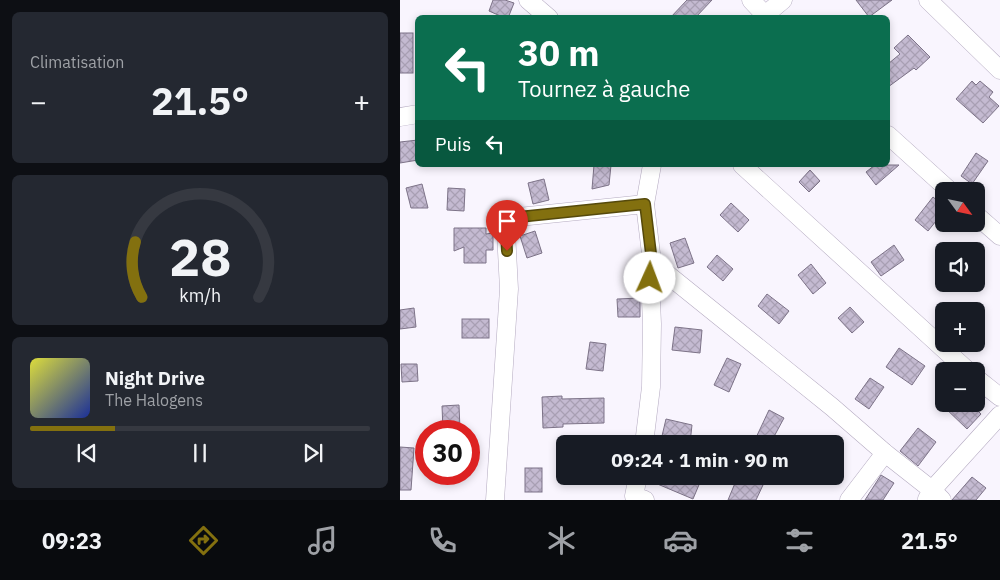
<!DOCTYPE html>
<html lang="fr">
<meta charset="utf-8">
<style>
:root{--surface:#171b24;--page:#242831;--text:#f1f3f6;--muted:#9ea1a6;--line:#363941;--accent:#83700f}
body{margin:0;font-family:"IBM Plex Sans",sans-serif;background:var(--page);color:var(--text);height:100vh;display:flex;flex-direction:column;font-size:19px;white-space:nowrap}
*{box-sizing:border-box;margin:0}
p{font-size:16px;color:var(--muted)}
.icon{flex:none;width:28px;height:28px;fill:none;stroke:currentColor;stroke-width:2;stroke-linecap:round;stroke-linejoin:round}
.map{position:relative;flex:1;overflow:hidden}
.side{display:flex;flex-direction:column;gap:12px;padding:12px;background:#0d0f14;width:400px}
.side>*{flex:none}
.guide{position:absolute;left:15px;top:15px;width:475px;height:152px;border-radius:8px;box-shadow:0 2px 8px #0003;background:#0b6e4f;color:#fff;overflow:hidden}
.needle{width:32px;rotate:123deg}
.tools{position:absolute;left:535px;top:182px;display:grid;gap:10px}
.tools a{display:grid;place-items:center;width:50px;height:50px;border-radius:8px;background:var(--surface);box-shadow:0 2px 8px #0003;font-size:25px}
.speed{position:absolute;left:15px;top:420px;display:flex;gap:10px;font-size:25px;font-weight:700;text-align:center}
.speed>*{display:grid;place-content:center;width:65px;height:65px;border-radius:50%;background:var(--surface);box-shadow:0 2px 8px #0003;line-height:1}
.speed .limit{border:8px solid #d22;background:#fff;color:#111}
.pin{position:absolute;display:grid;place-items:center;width:42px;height:42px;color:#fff;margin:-51px -21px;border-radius:50% 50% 50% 0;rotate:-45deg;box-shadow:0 0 5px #0007}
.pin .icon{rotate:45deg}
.me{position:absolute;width:55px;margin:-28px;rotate:2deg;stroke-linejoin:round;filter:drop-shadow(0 0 4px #0008)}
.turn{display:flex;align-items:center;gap:18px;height:105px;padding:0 20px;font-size:22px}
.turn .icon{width:65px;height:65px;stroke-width:2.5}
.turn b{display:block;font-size:35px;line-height:42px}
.then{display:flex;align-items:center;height:48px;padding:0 20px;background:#0003;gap:10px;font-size:19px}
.big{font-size:38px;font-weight:700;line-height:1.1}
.side .card{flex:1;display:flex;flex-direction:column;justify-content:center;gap:8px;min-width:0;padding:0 18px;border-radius:8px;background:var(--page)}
.side .dial{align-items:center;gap:0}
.dial svg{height:130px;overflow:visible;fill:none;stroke:var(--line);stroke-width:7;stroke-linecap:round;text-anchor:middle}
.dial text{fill:var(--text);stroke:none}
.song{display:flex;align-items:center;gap:15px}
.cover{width:60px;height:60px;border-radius:8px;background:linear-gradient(135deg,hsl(60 70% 55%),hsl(230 70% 35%))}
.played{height:5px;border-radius:2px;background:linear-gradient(90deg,var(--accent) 25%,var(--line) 25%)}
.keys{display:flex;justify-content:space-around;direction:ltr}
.heat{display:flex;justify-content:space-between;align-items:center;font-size:28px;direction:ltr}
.trip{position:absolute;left:156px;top:435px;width:288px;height:50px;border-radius:8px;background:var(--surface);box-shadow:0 2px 8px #0003;font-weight:700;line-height:50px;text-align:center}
.dock{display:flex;height:80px;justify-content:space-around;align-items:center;background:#090b0e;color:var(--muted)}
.dock .icon{width:35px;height:35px}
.dock .selected{color:var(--accent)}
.dock b{font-size:22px;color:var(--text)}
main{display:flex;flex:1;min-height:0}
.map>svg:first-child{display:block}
</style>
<main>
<section class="side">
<div class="card"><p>Climatisation</p>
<div class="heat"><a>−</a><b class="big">21.5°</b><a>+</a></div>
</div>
<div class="card dial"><svg viewBox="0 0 100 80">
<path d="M14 69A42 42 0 1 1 86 69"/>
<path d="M14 69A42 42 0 0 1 10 35" stroke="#83700f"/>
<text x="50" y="56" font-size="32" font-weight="700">28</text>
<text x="50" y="72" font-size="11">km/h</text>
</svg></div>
<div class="card">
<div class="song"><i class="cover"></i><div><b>Night Drive</b><p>The Halogens</p></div></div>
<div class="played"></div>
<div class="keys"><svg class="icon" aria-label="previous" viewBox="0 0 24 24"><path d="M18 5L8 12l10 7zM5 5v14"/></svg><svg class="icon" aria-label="pause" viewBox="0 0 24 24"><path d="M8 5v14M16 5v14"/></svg><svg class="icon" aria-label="next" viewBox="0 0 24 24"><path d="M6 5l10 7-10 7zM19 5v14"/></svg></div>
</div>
</section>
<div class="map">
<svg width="600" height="500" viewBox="0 0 600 500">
<defs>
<pattern id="building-cross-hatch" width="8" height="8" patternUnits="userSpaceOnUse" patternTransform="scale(1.25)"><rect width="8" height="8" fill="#c4bad1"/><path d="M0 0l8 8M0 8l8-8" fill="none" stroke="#a89fb3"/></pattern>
</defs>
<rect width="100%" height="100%" fill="#f9f5fe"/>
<g fill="url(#building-cross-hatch)" stroke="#7d7388">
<path d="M93 0H105L114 3 108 18H105L89 11Z"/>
<path d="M287 0H312L295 18H270Z"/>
<path d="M456 0H492L469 17Z"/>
<rect x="0" y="33" width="13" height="40"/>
<path d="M508 35 530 57 516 70 514 68 488 87V64L500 54 494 48Z"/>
<path d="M572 81 576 85 580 81 593 92 589 97 599 106 583 123 556 99Z"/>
<path d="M18 140V160L0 163V142Z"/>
<path d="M576 153 588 161 572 184 561 176Z"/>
<path d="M194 165H211L209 185 192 189Z"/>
<path d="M475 165H499L476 185 466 172Z"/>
<path d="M410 170 420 181 409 192 399 182Z"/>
<path d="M144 179 149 200 133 204 128 183Z"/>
<path d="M22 184 28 208H11L6 188Z"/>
<path d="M48 188 65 189 64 211 47 210Z"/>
<path d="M533 197 544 206V211L528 231 515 220Z"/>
<path d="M331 203 349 220 338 232 320 215Z"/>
<path d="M54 228H86V234L93 233V250H86V263H64V247L54 251Z"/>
<path d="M135 231 142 253 127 258 120 236Z"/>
<path d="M285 238 294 263 278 268 270 243Z"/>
<path d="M494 245 504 260 481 276 471 262Z"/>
<path d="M317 255 333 269 323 281 307 267Z"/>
<path d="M411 264 426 283 413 294 398 275Z"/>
<path d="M367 294 389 311 379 324 358 306Z"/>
<path d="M240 298V317H218L217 299Z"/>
<path d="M450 307 464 322 452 333 438 318Z"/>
<path d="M14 308 16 327 0 329V310Z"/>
<rect x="62" y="319" width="27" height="19"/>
<path d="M275 327 302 330 300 353 272 350Z"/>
<path d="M190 342 206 344 203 371 186 369Z"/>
<path d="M499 348 525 366 512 385 486 367Z"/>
<path d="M327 358 341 364 329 392 314 385Z"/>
<path d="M1 364H17L18 381 2 382Z"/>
<path d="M470 378 484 387 469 409 455 399Z"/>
<path d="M162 396V399L204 398V423L163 424V427L143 428 142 397Z"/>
<path d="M541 404H571L581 414 567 429Z"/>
<path d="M59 405 60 430H43L42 406Z"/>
<path d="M369 410 384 418 370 444H353Z"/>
<path d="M266 419 292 425 290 443 262 436Z"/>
<path d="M518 428 536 442 518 466 500 451Z"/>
<path d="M0 447 14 448 11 490H0Z"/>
<rect x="125" y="468" width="17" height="24"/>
<path d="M481 475 494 483 483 500H465Z"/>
<path d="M248 476H293L301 480 293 499 248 480Z"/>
<path d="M338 476H342L363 485 356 500H328Z"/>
<path d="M572 477 586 488 576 500H552Z"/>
</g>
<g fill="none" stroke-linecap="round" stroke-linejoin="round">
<defs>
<g id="minor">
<path d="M128 0 149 18"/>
<path d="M351 0 365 15"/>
<path d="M528 0 600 70"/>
<path d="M364 18 365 15 383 0"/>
<path d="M0 117 18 114"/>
<path d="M488 135 550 191"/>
<path d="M342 165 568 371"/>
<path d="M576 215 600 236"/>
<path d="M252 262 432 407 485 453 532 490 542 500"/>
<path d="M576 378 600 397"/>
<path d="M244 444 251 387 252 324 250 278 252 262 245 204 252 165"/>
<path d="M238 476 234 496 245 500"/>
<path d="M527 499 532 490 600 415"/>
<path d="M95 500 109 289 106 232 109 218 245 204"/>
<path d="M449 500 485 453"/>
</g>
</defs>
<use href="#minor" stroke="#b5abc1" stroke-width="19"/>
<use href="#minor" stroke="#fff" stroke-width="18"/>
</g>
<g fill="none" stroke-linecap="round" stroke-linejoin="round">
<defs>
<path id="route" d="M107 251 106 232 109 218 245 204 252 262 250 278"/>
</defs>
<use href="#route" stroke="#55490a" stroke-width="12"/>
<use href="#route" stroke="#83700f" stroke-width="9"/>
</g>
</svg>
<div class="tools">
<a><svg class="needle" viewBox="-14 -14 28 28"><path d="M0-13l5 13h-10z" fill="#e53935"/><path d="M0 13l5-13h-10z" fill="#9ea1a6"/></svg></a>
<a><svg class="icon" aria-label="sound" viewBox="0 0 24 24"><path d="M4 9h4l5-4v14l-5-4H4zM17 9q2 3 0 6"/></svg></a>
<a>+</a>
<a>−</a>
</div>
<div class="speed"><div class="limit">30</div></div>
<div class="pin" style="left:107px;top:251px;background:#d93025"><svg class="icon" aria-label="arrive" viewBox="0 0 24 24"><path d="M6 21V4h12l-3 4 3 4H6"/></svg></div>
<svg class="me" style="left:250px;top:278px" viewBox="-20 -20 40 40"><circle r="19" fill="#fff"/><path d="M0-13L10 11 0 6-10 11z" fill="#83700f"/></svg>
<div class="trip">09:24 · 1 min · 90 m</div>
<div class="guide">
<div class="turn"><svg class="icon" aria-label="left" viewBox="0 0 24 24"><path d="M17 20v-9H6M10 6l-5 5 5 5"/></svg><div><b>30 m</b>Tournez à gauche</div></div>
<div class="then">Puis<svg class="icon" aria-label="left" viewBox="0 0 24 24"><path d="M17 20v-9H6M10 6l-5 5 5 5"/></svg></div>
</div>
</div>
</main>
<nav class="dock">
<b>09:23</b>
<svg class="icon selected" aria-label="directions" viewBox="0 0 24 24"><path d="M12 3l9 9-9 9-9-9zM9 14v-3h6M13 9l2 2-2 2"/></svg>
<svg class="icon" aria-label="music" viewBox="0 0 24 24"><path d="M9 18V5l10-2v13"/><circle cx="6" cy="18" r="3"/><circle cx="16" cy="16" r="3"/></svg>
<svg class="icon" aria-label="phone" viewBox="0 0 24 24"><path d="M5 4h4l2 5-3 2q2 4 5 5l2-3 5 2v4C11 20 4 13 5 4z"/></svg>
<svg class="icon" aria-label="climate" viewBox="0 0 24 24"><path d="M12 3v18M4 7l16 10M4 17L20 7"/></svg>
<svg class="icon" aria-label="car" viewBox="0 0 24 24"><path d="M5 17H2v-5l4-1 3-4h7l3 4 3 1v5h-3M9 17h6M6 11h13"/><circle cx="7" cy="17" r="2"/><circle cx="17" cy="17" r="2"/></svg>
<svg class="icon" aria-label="filters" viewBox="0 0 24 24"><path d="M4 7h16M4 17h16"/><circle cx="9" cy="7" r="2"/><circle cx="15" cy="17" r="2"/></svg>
<b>21.5°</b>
</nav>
